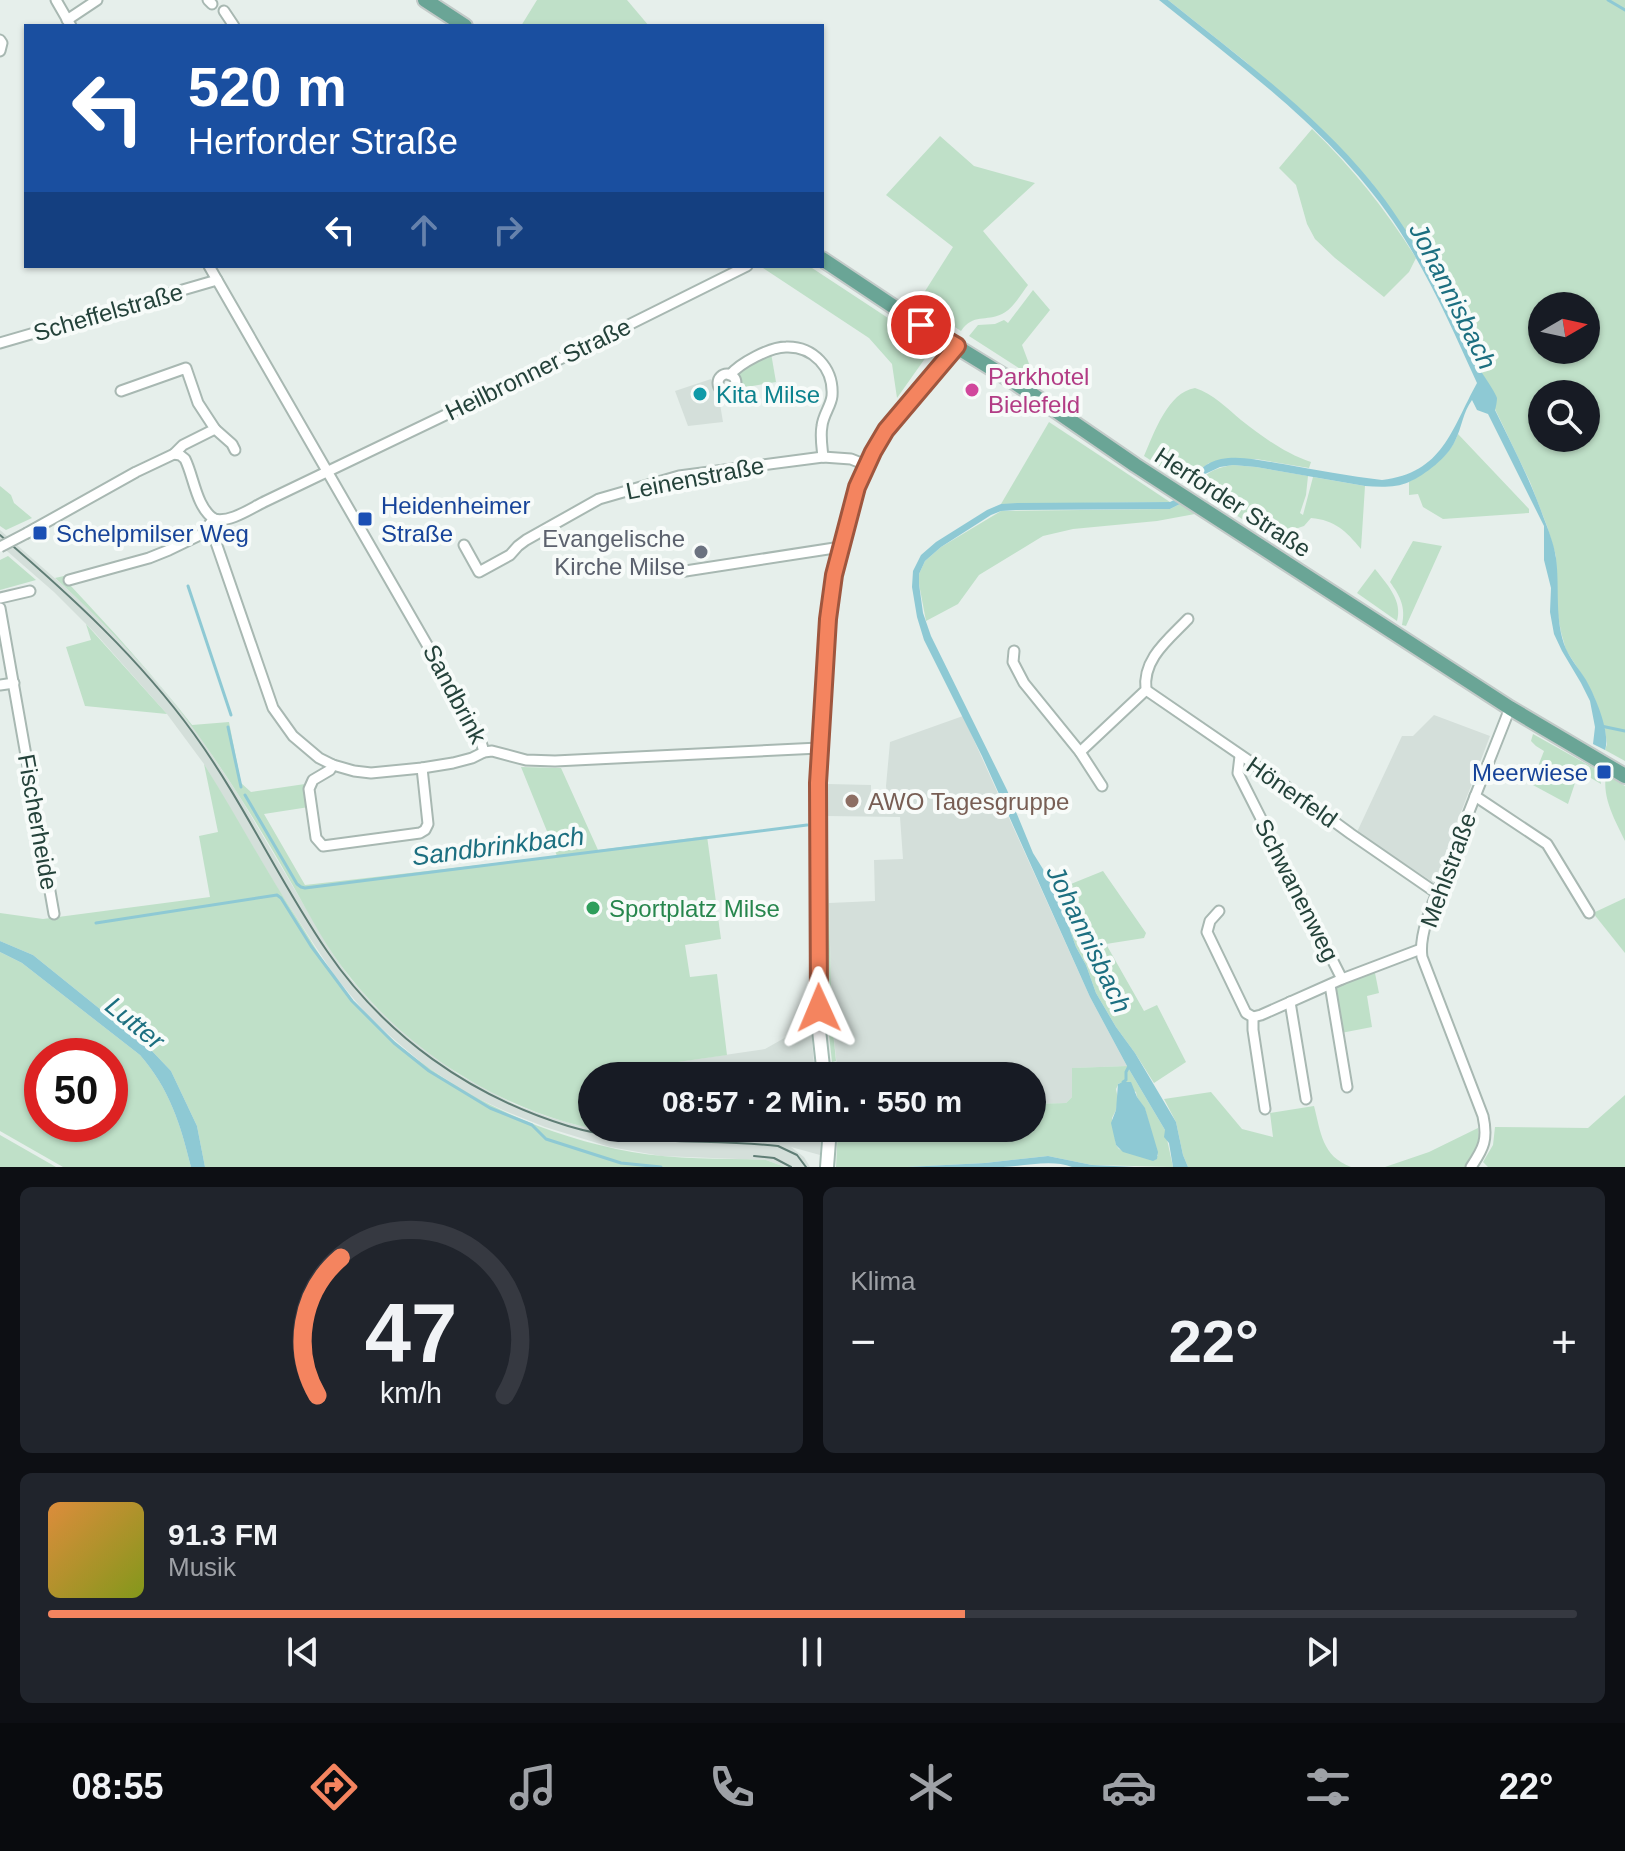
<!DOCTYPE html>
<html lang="de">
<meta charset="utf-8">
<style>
:root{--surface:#171b24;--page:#20242c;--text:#f1f3f6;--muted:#9ea1a6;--line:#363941;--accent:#f4845f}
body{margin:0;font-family:Helvetica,sans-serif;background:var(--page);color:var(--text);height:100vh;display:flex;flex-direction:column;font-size:30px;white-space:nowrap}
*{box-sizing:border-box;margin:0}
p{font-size:26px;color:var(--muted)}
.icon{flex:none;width:44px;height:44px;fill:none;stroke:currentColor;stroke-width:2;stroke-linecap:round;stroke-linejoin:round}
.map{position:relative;height:1167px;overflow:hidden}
.side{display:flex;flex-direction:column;gap:20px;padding:20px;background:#0d0f14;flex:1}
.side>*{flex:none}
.hud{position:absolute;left:24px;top:24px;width:800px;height:244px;border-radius:0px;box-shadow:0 2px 6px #0004;background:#1a4fa0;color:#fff;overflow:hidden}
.needle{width:52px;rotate:81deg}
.tools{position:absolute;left:1528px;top:292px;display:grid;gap:16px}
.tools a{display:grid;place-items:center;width:72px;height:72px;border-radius:50%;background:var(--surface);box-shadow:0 2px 6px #0004;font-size:40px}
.speed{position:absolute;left:24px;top:1038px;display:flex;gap:16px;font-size:40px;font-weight:700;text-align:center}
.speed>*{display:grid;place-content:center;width:104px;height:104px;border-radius:50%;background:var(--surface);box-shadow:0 2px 6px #0004;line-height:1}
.speed .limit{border:12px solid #d22;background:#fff;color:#111}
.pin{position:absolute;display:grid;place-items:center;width:68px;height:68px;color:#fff;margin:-34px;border:4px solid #fff;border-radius:50%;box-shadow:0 2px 8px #0007}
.me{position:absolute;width:88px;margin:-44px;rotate:359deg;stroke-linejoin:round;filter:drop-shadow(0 0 6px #0008)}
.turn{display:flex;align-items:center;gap:28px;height:168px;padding:0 32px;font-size:36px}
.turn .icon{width:104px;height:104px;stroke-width:2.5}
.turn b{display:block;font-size:56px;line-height:68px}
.lanes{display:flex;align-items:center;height:76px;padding:0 32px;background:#0003;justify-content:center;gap:40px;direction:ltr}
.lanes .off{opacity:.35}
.big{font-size:60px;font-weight:600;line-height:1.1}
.side .tile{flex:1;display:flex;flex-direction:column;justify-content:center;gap:12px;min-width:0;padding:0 28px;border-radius:12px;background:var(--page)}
.side .dial{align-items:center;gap:0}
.dial svg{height:208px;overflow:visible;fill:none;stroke:var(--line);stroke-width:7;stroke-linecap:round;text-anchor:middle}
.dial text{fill:var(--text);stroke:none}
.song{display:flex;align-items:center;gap:24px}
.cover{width:96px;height:96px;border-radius:12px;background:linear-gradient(135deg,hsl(30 70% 55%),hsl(70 70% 35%))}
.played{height:8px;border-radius:4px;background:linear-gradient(90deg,var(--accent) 60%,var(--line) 60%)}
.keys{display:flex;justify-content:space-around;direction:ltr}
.heat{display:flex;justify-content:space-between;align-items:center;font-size:44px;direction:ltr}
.side .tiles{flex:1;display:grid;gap:20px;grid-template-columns:1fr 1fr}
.tile:last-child{grid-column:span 2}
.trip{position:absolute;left:578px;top:1062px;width:468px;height:80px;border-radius:40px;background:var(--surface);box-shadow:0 2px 6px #0004;font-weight:600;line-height:80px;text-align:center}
.dock{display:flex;height:128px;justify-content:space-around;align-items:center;background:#090b0e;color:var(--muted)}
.dock .icon{width:56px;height:56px}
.dock .on{color:var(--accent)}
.dock b{font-size:36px;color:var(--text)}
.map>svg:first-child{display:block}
</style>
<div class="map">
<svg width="1625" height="1167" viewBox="0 0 1625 1167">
<rect width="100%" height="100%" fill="#e6efeb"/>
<g fill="#d4dfda">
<path d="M711 379 720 404 723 422 688 426 675 391Z"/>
<path d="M0 530 84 604 130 651 164 691 192 725 238 794 333 954 350 978 376 1007 458 1074 514 1104 546 1116 577 1125 614 1133 622 1134V1128H821L820 1158V1155L791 1147 804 1157 810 1167H785L766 1160 661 1156 610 1147 545 1127 505 1111 468 1094 423 1064 390 1036 367 1015 334 975 278 889 204 764 167 714 95 633 54 592 0 545Z"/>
<path d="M1434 715 1490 736 1434 883 1357 832 1402 736H1413Z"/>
<path d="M963 716 1090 997 1127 1066 1073 1068 1072 1097 1066 1103 1032 1104V1076H838L832 1021 829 903 875 901 874 860 903 859 900 817 827 816 828 784 871 785V797L877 798V804H888L886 786 890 742Z"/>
<path d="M810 1017 815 1076H615V1071L765 1049 795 1032 804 1026Z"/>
</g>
<g fill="#bfe0c8" fill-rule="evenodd">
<path d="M537 0H627L649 26H521Z"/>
<path d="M1168 0H1625V761L1605 750 1607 744 1605 730 1595 699 1586 681 1566 650 1561 632 1557 610 1556 556 1547 526 1530 482 1495 409 1492 390 1471 356 1449 306 1372 183 1246 62ZM1542 306H1586V350H1542ZM1542 394H1586V438H1542Z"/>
<path d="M1312 129C1353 168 1386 210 1416 258L1409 272 1384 297 1335 258 1315 239 1307 224 1296 185 1279 168Z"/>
<path d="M940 136 974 166 1035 183 983 231 1028 285C1021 294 1013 309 1002 314 986 322 973 313 961 331L930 311 915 307 953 247 886 195Z"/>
<path d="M771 266H809L923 341 928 351 926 357 897 398 892 364 869 338 763 268Z"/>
<path d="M1033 290 1050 310 1022 345 1031 369 1025 372 969 336 978 325 995 324 1004 320 1008 323Z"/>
<path d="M771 353 776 382 741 388 739 372 740 369Z"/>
<path d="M1195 388C1213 394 1227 408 1241 420 1263 437 1284 453 1311 462L1309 468 1256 459 1209 463 1195 473 1187 484 1144 456C1154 433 1168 392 1195 388Z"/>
<path d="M1049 422 1170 502 1001 504Z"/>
<path d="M1458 434 1529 509V513L1443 519 1423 507 1418 494 1409 495V482C1429 469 1449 458 1458 434Z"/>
<path d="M1233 465 1256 467 1308 476 1306 495 1300 513 1303 515 1313 477 1365 486 1361 549C1346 531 1335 520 1311 518L1304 526 1292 530 1284 546 1194 488C1205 473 1214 468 1233 465Z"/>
<path d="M0 486 11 495 14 503 32 518 6 530 0 526Z"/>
<path d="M1180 504 1195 514 1157 521 1073 529 1043 536 979 575 958 604 926 621 919 584V574L925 561 941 547 1001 511 1170 509Z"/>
<path d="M1413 541 1442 546 1406 626 1402 625C1406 607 1400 596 1390 582Z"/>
<path d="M8 556 36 580 0 590V560Z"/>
<path d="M1375 569C1387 584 1403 601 1397 621L1357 593Z"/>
<path d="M64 576 67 585H70C113 631 154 676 192 725L229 722 241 783 251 792 305 784 309 807 264 814 305 885 557 856 521 767 561 768 598 850 707 836 721 939 685 945 690 977 717 974 727 1055 615 1071V1076H592V1128H622L623 1134C517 1120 416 1060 350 977 327 949 310 916 292 884 267 840 241 797 212 755 168 689 114 631 55 578Z"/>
<path d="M86 624 167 714 85 706 66 647 91 640Z"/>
<path d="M1533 734 1599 771 1601 784 1579 771 1568 804 1531 784 1544 751 1536 746 1531 741Z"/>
<path d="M204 764C236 815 265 869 298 920 314 946 330 973 349 996 421 1079 525 1133 632 1152 676 1160 722 1158 766 1160L785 1167H205L197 1126 171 1071 152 1051 33 955 0 941V913L43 919 210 897 199 836 218 832Z"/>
<path d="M1606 775 1625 786V841C1615 820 1602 798 1606 775Z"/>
<path d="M1103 871 1146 933 1144 938 1106 944 1144 1011 1157 1005 1186 1062 1154 1083 1135 1053 1116 1027 1096 993 1086 965 1076 947 1056 890Z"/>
<path d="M828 876 832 1021 836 1061 832 1062 828 1025 826 877Z"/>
<path d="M1625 898V953L1593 913Z"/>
<path d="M0 952 22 963 140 1055C170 1090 180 1123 191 1167H63L0 1131ZM42 1056H110V1124H42Z"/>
<path d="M1374 968 1379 993 1367 996 1372 1027 1341 1033 1333 985Z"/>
<path d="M1127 1066 1165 1130 1173 1167 1092 1165 1048 1156 985 1163 907 1167H836L838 1128H1032V1104L1066 1103 1072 1097V1068ZM1119 1083 1136 1092 1137 1097 1145 1109 1158 1156 1137 1155 1119 1149 1116 1145 1112 1118 1116 1110 1118 1099 1116 1089Z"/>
<path d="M1211 1092 1242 1129 1273 1137 1270 1113 1314 1106C1321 1133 1322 1156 1351 1167H1188L1183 1155 1176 1122 1164 1099Z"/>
<path d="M1625 1095V1167H1488L1483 1162 1493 1145 1495 1127 1588 1128Z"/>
<path d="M1478 1128C1481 1147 1476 1152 1465 1167H1385L1429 1152Z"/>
<path d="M0 1135 56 1167H0Z"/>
</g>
<g fill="#8ec9d4">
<path d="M1159 0H1168C1239 57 1314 112 1372 183 1413 234 1442 292 1469 351 1474 363 1495 390 1497 398 1497 401 1496 407 1495 410 1512 445 1530 479 1543 516 1548 529 1554 544 1556 558 1560 588 1554 620 1566 649 1571 660 1580 670 1586 680 1595 696 1611 733 1605 750L1593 744 1595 727 1590 701 1581 683 1562 651 1554 634 1550 612 1551 588 1544 560V526L1488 414 1477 410 1472 400C1463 412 1462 427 1455 441 1448 457 1425 475 1409 482 1396 488 1379 487 1365 486L1256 467 1233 465 1220 467 1205 474 1194 488 1187 484C1196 472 1206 462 1221 459 1241 455 1263 461 1283 464 1316 470 1349 476 1382 480 1443 473 1451 430 1477 383 1452 328 1427 271 1393 221 1332 132 1242 67 1159 0Z"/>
<path d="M1174 500 1180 504 1170 509 1016 510 1001 511 991 515 941 547 925 561 919 574V584L923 613 931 636 1007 790 1033 853 1056 890 1076 947 1086 965 1096 993 1116 1027 1135 1053 1176 1122 1183 1155 1188 1167H1173L1169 1143 1164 1137 1165 1130 1127 1066 1090 997 982 756 924 640 917 617 912 587 913 571 921 555 936 542 987 510 1001 504 1017 503 1170 502Z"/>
<path d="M0 941 33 955 152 1051 171 1071 197 1126 205 1167H191C180 1123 170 1090 140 1055L22 963 0 952Z"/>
<path d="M1123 1082H1131L1137 1097 1145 1108 1158 1152 1157 1159 1153 1161 1123 1152 1116 1145 1111 1123 1116 1110 1118 1084Z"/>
<path d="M1048 1156 1092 1165 1135 1167H1072C1052 1159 1025 1166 1003 1167 971 1167 939 1167 907 1167L985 1163Z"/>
</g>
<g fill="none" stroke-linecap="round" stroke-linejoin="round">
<g stroke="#8ec9d4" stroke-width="3">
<path d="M1608 0 1625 10"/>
<path d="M188 586 231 715"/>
<path d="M1601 726 1625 731"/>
<path d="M228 727 241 787"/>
<path d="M245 795 297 884 301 887 305 888 807 825"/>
<path d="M96 923 277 895 281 898 311 946 352 1001 394 1043 429 1071 490 1108 532 1125 546 1139 621 1163 661 1167"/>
<path d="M1123 1082 1126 1080V1072L1129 1066"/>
</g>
<defs>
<g id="street">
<path d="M56 0 71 26"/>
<path d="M208 0 212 4"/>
<path d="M224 11 234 26"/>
<path d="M67 20 97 0"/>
<path d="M0 40 2 43 0 51"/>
<path d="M209 266 479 735 484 752"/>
<path d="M0 343 217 280"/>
<circle cx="727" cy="383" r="9"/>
<path d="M730 375C740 363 770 347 786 347 813 346 834 368 832 396 831 406 823 415 822 426 820 436 822 447 823 457"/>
<path d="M121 391 186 368 198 403 215 429 183 445 174 454"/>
<path d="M215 429 232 444 235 450"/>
<path d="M214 519 213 534 273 708 293 736 319 758 333 765 354 771 371 773 422 768 453 763 472 758 484 752 492 751 526 760 555 761 819 748"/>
<path d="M214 519C231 523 251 508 266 501L514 382 747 266"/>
<path d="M27 533 136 472 174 454 180 455 185 459C194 477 196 507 214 519"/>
<path d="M464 545 479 572 510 555 518 546 526 540 599 499 679 476 823 457 851 459 866 465"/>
<path d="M679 572 841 547"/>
<path d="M69 580 149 558 169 550 200 535 214 519"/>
<path d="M0 598 30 591"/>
<path d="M0 608 54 914"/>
<path d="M1014 651 1013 662 1024 683 1080 752 1102 786"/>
<path d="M0 685 14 683"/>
<path d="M1146 690 1280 782 1351 834 1438 894"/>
<path d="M1080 752 1146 690C1142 659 1169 639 1188 619"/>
<path d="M1240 756 1238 773 1342 979"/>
<path d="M333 765 330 770 313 780 309 789 316 838 323 846 420 833 425 830 428 824 422 768"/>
<path d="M1475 796 1547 844 1589 913"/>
<path d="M1219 911 1210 921 1207 932 1246 1013 1253 1017V1030L1265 1109"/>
<path d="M1330 985 1347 1087"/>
<path d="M1290 1002 1306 1099"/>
<path d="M1253 1017 1261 1015 1342 979 1421 949"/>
<path d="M1471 1167C1484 1148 1488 1139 1483 1116L1422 957C1418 931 1437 894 1447 869 1467 815 1489 762 1510 708"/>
</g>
<g id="secondary">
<path d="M824 1076 819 1030 818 783 821 721 832 588 857 487 873 452 886 430 957 346"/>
<path d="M827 1167 830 1128"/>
</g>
<g id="primary">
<path d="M425 0 465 26"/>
<path d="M822 259 921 325 1014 382 1135 465 1510 708 1625 776"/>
</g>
</defs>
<use href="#street" stroke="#a8b8b2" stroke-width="13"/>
<use href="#secondary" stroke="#a4bbb3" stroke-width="16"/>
<use href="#primary" stroke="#c2cac8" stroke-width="18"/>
<use href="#street" stroke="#fff" stroke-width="9"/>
<use href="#secondary" stroke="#fff" stroke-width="12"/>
<use href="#primary" stroke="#6aa596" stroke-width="14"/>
<g stroke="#5f7d75" stroke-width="2">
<path d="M0 535C71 596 139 658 194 734 244 803 279 881 327 951 385 1036 470 1096 568 1126 636 1147 708 1138 778 1146L797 1155 806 1167"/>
<path d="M754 1156 774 1158 791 1167"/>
</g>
<defs>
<path id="street-bridge" d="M0 547 27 533"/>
</defs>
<use href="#street-bridge" stroke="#a8b8b2" stroke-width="13" stroke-linecap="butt"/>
<use href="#street-bridge" stroke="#fff" stroke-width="9"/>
</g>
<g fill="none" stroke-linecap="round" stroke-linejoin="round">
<defs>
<path id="route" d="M819 1008 818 783 828 619 834 575 857 487 873 452 886 430 957 346 921 325"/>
</defs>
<use href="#route" stroke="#9f563e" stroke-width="20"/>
<use href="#route" stroke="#f4845f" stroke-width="14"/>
</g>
<circle fill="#d1479c" stroke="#f7fbf9" stroke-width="3" cx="972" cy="390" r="8"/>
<circle fill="#0f9aa8" stroke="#f7fbf9" stroke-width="3" cx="700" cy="394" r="8"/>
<g fill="#1a4fb4" stroke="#f7fbf9" stroke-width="3">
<rect x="357" y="511" width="16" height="16" rx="4"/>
<rect x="32" y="525" width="16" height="16" rx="4"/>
<rect x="1596" y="764" width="16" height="16" rx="4"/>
</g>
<circle fill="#6b7280" stroke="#f7fbf9" stroke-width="3" cx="701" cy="552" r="8"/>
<circle fill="#8d6e63" stroke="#f7fbf9" stroke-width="3" cx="852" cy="801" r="8"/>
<circle fill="#2e9e5b" stroke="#f7fbf9" stroke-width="3" cx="593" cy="908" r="8"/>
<g text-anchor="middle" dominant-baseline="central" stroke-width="8" stroke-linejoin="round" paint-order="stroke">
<g font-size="24" fill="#24423a" stroke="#f7fbf9">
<text transform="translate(108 312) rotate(-16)">Scheffelstraße</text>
<text transform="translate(538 369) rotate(-26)">Heilbronner Straße</text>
<text transform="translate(695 478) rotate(-11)">Leinenstraße</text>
<text transform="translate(1233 502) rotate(33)">Herforder Straße</text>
<text transform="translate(455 694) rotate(62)">Sandbrink</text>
<text transform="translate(1292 792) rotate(35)">Hönerfeld</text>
<text transform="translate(38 822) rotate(80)">Fischerheide</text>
<text transform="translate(1448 870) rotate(-70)">Mehlstraße</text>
<text transform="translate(1297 890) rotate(63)">Schwanenweg</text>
</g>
<g font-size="24" fill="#b23c85" stroke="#f7fbf9" text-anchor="start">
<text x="988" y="376">Parkhotel<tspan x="988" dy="28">Bielefeld</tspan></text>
</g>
<g font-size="24" fill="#0d838f" stroke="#f7fbf9" text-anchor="start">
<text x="716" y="394">Kita Milse</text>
</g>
<g font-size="24" fill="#164399" stroke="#f7fbf9" text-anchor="start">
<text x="381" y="505">Heidenheimer<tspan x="381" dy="28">Straße</tspan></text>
<text x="56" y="533">Schelpmilser Weg</text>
<text x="1588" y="772" text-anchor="end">Meerwiese</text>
</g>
<g font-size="24" fill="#5b616d" stroke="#f7fbf9" text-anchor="end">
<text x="685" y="538">Evangelische<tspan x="685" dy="28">Kirche Milse</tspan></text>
</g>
<g font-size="24" fill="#785e54" stroke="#f7fbf9" text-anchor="start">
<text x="868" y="801">AWO Tagesgruppe</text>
</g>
<g font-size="24" fill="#27864d" stroke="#f7fbf9" text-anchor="start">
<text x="609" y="908">Sportplatz Milse</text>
</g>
<g font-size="26" font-style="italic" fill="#1c6f80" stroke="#f7fbf9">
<text transform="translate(1453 296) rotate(63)">Johannisbach</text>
<text transform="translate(498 846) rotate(-7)">Sandbrinkbach</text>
<text transform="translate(1089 939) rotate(64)">Johannisbach</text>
<text transform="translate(135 1023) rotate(39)">Lutter</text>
</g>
</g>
</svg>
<div class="tools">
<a><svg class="needle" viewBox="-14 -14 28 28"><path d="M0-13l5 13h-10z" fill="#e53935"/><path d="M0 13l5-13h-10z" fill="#9ea1a6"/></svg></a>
<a><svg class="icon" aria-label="search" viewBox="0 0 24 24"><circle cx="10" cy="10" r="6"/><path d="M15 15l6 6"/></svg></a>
</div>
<div class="speed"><div class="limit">50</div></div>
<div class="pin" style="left:921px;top:325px;background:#d93025"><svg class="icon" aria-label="arrive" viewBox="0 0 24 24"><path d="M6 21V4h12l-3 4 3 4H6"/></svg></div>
<svg class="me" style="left:819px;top:1008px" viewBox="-20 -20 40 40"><path d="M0-17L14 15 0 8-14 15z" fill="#f4845f" stroke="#fff" stroke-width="4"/></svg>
<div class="trip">08:57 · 2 Min. · 550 m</div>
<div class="hud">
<div class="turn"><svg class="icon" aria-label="left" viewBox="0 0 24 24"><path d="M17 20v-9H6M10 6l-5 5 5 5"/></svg><div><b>520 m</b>Herforder Straße</div></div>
<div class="lanes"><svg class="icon" aria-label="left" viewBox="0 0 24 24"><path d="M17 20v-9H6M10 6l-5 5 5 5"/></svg><svg class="icon off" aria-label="ahead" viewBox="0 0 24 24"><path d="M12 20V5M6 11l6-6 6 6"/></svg><svg class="icon off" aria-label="right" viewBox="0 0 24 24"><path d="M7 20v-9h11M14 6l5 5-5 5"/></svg></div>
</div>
</div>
<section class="side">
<div class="tiles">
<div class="tile dial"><svg viewBox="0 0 100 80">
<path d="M14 69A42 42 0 1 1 86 69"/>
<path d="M14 69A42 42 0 0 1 23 16" stroke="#f4845f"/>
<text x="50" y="56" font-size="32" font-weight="700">47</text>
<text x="50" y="72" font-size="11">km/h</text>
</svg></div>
<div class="tile"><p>Klima</p>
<div class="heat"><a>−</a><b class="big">22°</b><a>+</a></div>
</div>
<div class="tile">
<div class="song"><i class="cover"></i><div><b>91.3 FM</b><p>Musik</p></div></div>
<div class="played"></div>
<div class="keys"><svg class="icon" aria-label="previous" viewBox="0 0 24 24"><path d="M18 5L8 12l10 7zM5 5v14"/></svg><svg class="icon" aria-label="pause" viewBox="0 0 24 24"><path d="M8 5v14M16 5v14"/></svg><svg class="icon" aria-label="next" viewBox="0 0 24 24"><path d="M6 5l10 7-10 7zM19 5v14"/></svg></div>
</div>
</div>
</section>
<nav class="dock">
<b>08:55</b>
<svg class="icon on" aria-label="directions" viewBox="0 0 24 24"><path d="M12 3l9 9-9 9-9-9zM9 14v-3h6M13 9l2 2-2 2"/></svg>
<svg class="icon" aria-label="music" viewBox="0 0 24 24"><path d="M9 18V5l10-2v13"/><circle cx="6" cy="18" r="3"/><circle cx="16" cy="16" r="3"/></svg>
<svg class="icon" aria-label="phone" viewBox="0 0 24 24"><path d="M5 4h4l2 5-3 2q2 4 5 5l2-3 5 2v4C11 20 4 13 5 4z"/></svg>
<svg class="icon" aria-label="climate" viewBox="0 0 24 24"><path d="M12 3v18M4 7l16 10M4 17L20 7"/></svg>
<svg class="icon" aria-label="car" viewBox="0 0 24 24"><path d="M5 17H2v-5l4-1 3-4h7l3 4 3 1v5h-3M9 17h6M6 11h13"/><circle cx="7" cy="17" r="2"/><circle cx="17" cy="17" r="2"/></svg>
<svg class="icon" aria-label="filters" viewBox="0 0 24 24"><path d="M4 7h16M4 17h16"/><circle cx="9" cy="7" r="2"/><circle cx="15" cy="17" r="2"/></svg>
<b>22°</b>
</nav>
